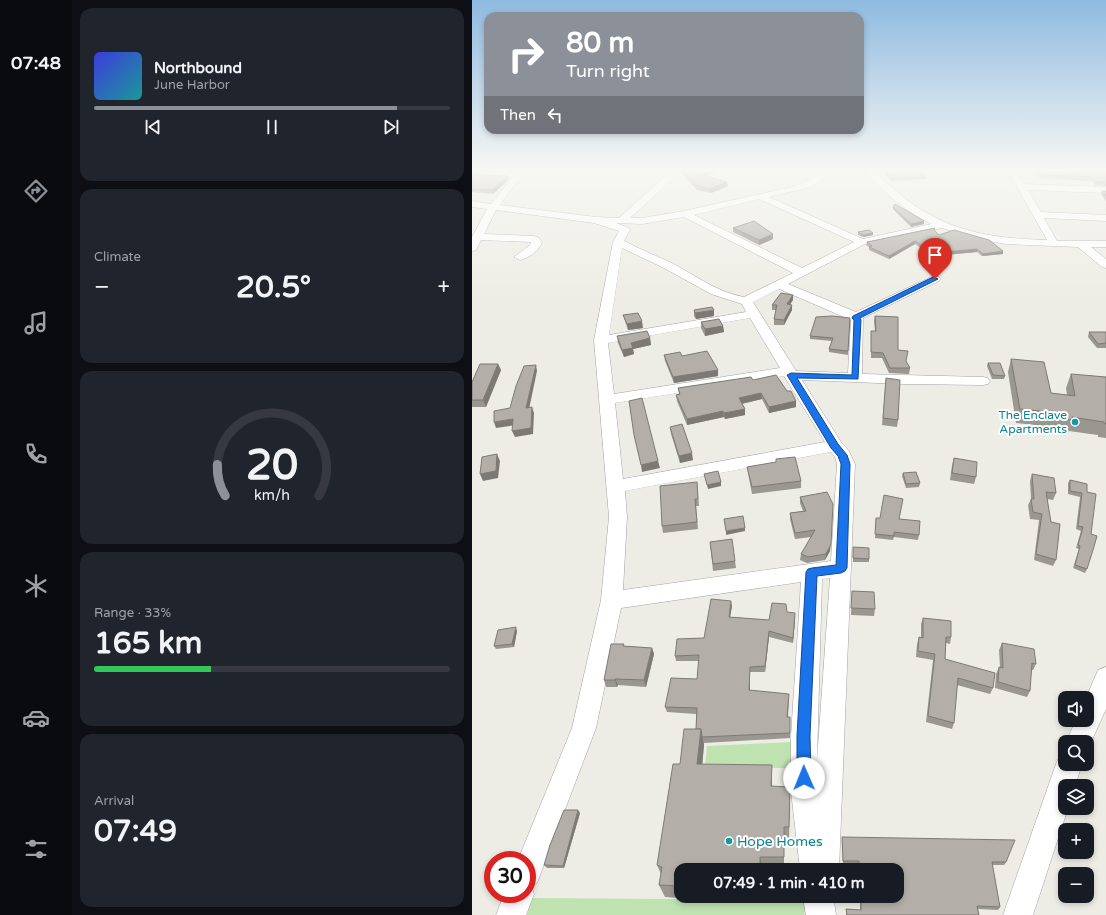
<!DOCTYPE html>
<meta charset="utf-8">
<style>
:root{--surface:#171b24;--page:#20242c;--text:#f1f3f6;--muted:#9ea1a6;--line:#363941;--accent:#8c9099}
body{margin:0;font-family:"Varela Round",sans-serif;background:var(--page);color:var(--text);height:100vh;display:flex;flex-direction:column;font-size:15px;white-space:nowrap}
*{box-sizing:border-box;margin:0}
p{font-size:13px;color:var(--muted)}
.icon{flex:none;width:22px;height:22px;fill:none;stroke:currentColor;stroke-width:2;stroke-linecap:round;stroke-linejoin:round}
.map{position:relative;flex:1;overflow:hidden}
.side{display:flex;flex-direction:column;gap:8px;padding:8px;background:#0d0f14;width:400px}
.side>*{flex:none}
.hud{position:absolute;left:12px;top:12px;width:380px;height:122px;border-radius:12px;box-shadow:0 2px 6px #0003;background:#8c9099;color:#fff;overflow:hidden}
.tools{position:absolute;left:586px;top:691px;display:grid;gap:8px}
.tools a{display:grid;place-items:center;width:36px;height:36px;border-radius:8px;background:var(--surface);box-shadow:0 2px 6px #0003;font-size:20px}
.speed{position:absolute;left:12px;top:851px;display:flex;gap:8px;font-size:20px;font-weight:700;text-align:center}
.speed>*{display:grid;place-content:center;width:52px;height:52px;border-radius:50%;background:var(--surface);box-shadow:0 2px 6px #0003;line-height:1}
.speed .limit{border:6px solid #d22;background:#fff;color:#111}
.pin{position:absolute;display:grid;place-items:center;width:34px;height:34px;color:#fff;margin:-41px -17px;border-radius:50% 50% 50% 0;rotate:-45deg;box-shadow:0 0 4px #0007}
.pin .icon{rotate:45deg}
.me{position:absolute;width:44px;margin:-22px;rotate:359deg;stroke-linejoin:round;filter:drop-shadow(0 0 3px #0008)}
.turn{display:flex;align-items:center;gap:14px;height:84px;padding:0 16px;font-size:18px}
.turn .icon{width:52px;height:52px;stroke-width:2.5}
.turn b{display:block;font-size:28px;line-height:34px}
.then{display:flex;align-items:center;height:38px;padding:0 16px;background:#0003;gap:8px;font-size:15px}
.big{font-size:30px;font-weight:700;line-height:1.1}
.side .widget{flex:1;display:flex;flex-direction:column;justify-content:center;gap:6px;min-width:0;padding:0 14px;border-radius:12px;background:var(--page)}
.side .dial{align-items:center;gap:0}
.dial svg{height:104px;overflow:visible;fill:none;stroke:var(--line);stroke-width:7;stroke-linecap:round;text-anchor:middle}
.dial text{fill:var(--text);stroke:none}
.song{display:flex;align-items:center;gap:12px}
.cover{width:48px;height:48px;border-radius:6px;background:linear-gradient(135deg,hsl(240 70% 55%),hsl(180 70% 35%))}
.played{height:4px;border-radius:2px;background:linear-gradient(90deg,var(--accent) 85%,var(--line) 85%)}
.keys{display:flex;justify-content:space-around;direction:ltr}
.heat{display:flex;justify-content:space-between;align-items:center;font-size:22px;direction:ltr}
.charge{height:6px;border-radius:3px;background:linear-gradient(90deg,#34c759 33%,var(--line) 0)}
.trip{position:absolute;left:202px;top:863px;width:230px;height:40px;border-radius:12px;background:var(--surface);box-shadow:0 2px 6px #0003;font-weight:700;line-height:40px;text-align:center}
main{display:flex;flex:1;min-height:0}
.dock{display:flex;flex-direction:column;width:72px;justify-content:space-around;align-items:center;background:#090b0e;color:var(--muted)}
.dock .icon{width:28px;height:28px}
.dock .selected{color:var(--accent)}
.dock b{font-size:18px;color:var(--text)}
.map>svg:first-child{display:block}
</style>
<main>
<nav class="dock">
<b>07:48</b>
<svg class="icon selected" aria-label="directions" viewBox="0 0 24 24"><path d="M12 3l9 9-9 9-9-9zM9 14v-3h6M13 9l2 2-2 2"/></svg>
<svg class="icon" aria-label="music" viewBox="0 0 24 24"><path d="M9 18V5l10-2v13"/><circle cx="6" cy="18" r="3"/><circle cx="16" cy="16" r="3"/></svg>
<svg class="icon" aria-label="phone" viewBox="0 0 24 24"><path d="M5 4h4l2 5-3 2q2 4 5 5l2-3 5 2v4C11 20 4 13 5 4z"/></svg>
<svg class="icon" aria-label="climate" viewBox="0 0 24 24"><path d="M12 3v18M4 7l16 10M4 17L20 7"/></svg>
<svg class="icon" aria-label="car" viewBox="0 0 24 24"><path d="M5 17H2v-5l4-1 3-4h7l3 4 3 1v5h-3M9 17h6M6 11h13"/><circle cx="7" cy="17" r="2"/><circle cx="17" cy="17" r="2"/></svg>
<svg class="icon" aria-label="filters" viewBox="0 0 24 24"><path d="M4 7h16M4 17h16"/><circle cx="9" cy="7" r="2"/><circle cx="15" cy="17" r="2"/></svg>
</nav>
<section class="side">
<div class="widget">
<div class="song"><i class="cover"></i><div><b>Northbound</b><p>June Harbor</p></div></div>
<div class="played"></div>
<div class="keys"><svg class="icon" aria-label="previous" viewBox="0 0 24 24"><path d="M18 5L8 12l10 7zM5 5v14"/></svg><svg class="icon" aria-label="pause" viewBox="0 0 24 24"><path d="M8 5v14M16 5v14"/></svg><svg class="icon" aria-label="next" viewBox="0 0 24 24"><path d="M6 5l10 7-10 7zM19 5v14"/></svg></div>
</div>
<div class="widget"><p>Climate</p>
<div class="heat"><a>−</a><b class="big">20.5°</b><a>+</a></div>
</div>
<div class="widget dial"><svg viewBox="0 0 100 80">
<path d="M14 69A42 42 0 1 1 86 69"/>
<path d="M14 69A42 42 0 0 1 8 45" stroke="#8c9099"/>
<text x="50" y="56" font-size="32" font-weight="700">20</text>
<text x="50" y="72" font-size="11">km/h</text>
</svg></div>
<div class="widget"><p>Range · 33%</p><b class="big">165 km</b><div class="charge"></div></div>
<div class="widget"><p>Arrival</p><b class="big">07:49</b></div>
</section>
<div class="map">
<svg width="634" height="915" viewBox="0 0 634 915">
<rect width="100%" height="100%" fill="#eeede5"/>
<g fill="#bfe3b0">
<path d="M320 742V768H233L235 746Z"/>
<path d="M59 898 332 900V915H55Z"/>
</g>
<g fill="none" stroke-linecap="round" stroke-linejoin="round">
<defs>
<g id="minor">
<path d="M52 169H63L43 184 28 205 124 217 147 218 200 170H206L207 172 206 174 158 218H170L212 211 320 187C337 181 352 169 370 169L338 187 297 197 391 239 459 224C433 210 410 193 392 169H401C454 225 499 238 575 240L535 169H543L552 184 634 187V193L556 190 569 212 634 215V221L572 218 585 241H634V247H619L634 259V268L630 267 606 247 534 244 510 240 470 228 393 244 316 284 384 312 459 277H467L469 279 467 281 391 318 390 374 511 377 516 378 518 381 516 384 511 385 432 384 330 380 369 442 377 451 383 464 367 870H328L319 791V736L329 582 149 608 124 728 65 883 59 886 62 894 54 915H24L32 894H55V860H46L100 728 129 600 137 517 122 340 141 242 147 231 122 223 24 210 12 234 62 236 66 237 70 242C67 251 57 258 48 260L42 257 58 245 59 242 9 240 4 250 0 251V237L15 209 0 207V201L19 204 40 178 0 176V170L45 173ZM287 199 382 242 330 268 222 215ZM212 217 321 273 272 297C245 292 224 276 200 263 184 256 168 249 152 241L158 230 157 228 144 223 170 224ZM150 248 192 268 239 294 270 304 274 312 137 335ZM307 289 379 320 376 373 324 371 281 302ZM278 318 308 368 142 394 136 343ZM312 376 353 442 151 479 143 403ZM359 452 363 457 365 464 359 561 151 590 155 517 153 491ZM358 578 345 760 350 579Z"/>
<path d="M634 667V709L615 751V742H594L604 720H615L614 698 626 670Z"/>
<path d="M593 753V764H610L603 786H593V808H596L561 915H531L584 764 588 755Z"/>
<path d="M331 896H361L364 915H334Z"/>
</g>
</defs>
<use href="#minor" stroke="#a2a2a2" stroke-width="1"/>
<use href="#minor" fill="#fff" fill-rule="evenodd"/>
</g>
<g fill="#9a9690">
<path d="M6 169H48L45 171Z"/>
<path d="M206 169H242V172L235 176 256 186 239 193 225 190Z"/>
<path d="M410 169H448L453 177V179L419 181Z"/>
<path d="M560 169H634V186L623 185 620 181 568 178 563 173Z"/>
<path d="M0 174 36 176 37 179 21 194 0 192Z"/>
<path d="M630 191H634V201L629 194Z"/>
<path d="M421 207 452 221V224L439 227 421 209Z"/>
<path d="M261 228 301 234V239L287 245 261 232Z"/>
<path d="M462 230 467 235 531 254 510 256 505 252 461 256 443 244 417 259 397 250V247L394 245 395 242Z"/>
<path d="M386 232 401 235 391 237 386 235Z"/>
<path d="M321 295V300L318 304 320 310 312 325H302V319L304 310H300V305Z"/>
<path d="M222 310 242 316 224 319 222 316Z"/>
<path d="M151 315 171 328 156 330Z"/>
<path d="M403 316 426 350 434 361 438 368 437 374 417 373 410 358H399V331H403L402 321Z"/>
<path d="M378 318 376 355 357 352V349L360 341 338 339V336Z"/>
<path d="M229 322 251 326 252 332 233 336 229 328Z"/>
<path d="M617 332H634V348H625L616 337Z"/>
<path d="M145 336 178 338 179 345 161 349 162 354 152 357 146 343Z"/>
<path d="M192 355 210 356 246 376 202 383 193 361Z"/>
<path d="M539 359 579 393 595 395 594 388 599 374 634 377V438L626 437V435L597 431 596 433 573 430V426L544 423 536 372Z"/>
<path d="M516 363 533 376 532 379H520L515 366Z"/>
<path d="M26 364 29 370 14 407H0V382Z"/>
<path d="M414 378 426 420 425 427 410 425Z"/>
<path d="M281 380 315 391 324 401V407L297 413 290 399 270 404 273 409V415L253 419 252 417 215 425 205 401 204 395 207 394 206 388Z"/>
<path d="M198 427 221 460 208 463 199 434Z"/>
<path d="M482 458 504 477 502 484 478 480 480 465Z"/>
<path d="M304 459 329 481V488L280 494 276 473 275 467 304 463Z"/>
<path d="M431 473 448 483 447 487 434 488 430 476Z"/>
<path d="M560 474 584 493 581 500 575 499 584 560 581 566 562 560 567 520 558 519 556 505 559 499 558 481Z"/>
<path d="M598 480 615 484V569L613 573 601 568 607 549 604 548 609 531 604 529 608 497 596 494V483Z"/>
<path d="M225 482 227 506H224L226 529 191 533 190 526Z"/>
<path d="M328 497 358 551 353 560 335 563 328 560 329 554 339 537 323 539 318 519V513L331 511 328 503Z"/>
<path d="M404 518 428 519 447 535 446 540 422 537 421 540 403 538Z"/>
<path d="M238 542 263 561 264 568 241 571Z"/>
<path d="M381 547 397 559V562H381Z"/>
<path d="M380 591 403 609 402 616 379 615Z"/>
<path d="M260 606 258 617 297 620 315 612 323 619 321 643 297 637 293 672H278V690L317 699 316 717H318V738L232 743V745L230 764 300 781V787H318L317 842H312V870H209V896H289V897H268L263 902 193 897 187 885 189 874 185 865 208 764 224 729V714L195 712 193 707 225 679 227 661H204L203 656 232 638Z"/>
<path d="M451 618 479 637 478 644 474 643 473 659 521 688 518 694 485 685 482 723 480 729 454 722 461 660 444 657 445 644 447 637 449 638V624Z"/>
<path d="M45 631 42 647 24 649 22 646Z"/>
<path d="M530 643 564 664 561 670H559L558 691 555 697 523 688 524 674 527 667H528L527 650Z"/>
<path d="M152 646 180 648 182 654 174 687 146 685 145 687H134L132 680Z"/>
<path d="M108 813 92 868H75L72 865Z"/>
<path d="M370 837 534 862 532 865H520L528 907 526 910 506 909 507 915H374V909L388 910V896H425V870H387L386 864H371L370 840Z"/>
</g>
<g fill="#7d7a76">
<path d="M240 169H242V172L230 179V175Z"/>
<path d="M36 176 37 179 21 194 20 190Z"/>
<path d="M255 182 256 186 239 193 238 189Z"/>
<path d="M452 221V224L439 227V224Z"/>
<path d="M401 233V235L391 237V235Z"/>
<path d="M301 234V239L287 245V240Z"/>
<path d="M443 241V244L417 259V256Z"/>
<path d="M505 249V252L461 256 462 253Z"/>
<path d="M531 251V254L510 256 511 254Z"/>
<path d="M321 295V300L315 309V304Z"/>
<path d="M320 305V310L312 325V320Z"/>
<path d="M242 310V316L224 319 223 313Z"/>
<path d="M170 321 171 328 156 330 155 324Z"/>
<path d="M251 326 252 332 233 336V329Z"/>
<path d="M178 338 179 345 161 349 162 354 152 357 150 350 159 343Z"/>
<path d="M26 364 29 370 14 407 11 400Z"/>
<path d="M64 365 65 371 56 414 54 408Z"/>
<path d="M246 370V376L202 383 201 377Z"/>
<path d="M289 393 290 399 268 404 267 398Z"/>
<path d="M324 401V407L297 413V407Z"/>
<path d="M60 407 62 413 61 434 43 437 40 431Z"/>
<path d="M273 409V415L253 419 252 413Z"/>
<path d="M251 411 252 417 215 425V419Z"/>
<path d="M41 419 44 425 24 428 22 422Z"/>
<path d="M220 453 221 460 208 463 207 456Z"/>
<path d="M25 454 28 461 26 478 11 481 8 474Z"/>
<path d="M186 461 188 468 170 472 169 465Z"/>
<path d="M249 482V486L236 489 235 485Z"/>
<path d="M273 528V531L254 535V531Z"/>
<path d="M359 544 358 551 353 560 354 554Z"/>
<path d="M259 601 260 606 257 623V617Z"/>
<path d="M323 613V619L321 643V638Z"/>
<path d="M44 627 45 631 42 647 40 644Z"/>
<path d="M297 631V637L293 672V666Z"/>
<path d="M180 648 182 654 174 687 172 680Z"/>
<path d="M278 667V695L277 690Z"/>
<path d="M143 679 146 685 145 687 143 680Z"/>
<path d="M229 729 232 745 229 780 225 764Z"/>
<path d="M300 765V802L299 786Z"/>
<path d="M106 810 108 813 92 868 91 866Z"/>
<path d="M288 857 290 870H288Z"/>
<path d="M262 896H268V897L263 902Z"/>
</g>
<g fill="#b3afa8" stroke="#7d7a76">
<path d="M209 169H240L230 175 255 182 238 189 225 186Z"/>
<path d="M412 169H448L453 177 420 178Z"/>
<path d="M563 169H634V182H624L621 177 569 175Z"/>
<path d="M0 174 36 176 20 190 0 189Z"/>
<path d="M630 191H634V196Z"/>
<path d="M423 204 452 221 439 224 421 207Z"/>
<path d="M282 221 301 234 287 240 261 228Z"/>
<path d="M463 228 462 230 467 235 482 230 517 240 531 251 511 254 505 249 462 253 443 241 417 256 397 247 400 246 395 242Z"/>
<path d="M397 230 401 233 391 235 386 232Z"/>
<path d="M309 293 321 295 315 304 320 305 312 320 302 319 305 305H300Z"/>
<path d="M240 307 242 310 223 313 222 310Z"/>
<path d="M166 313 170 321 155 324 151 315Z"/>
<path d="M360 316 378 318 376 351 357 349 361 338 338 336 344 317Z"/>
<path d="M403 316 426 317V350L436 351 434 361 438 368H418L411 353 399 352V331H404Z"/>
<path d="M247 319 251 326 233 329 229 322Z"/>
<path d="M175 331 178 338 159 343 161 348 150 350 145 336Z"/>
<path d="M617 332H634V343L626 344Z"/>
<path d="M235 351 246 370 201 377 192 355 208 352 210 356Z"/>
<path d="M539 359 572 362 579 393 603 396 599 374 634 377V424L632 423V422L600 417 601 420 578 416 577 412 548 409Z"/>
<path d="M516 363H528L533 376 521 375Z"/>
<path d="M8 364H26L11 400H0V382Z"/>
<path d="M64 365 54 408 60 407 59 428 40 431 41 419 22 422V411L38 408 44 386 52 366Z"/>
<path d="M304 375 315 391H319L324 401 297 407 289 393 267 398 273 409 252 413 251 411 215 419 204 395 208 394 206 388 279 377 281 380Z"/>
<path d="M414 378 428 380 426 420 411 418Z"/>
<path d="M170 398 186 461 169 465 162 435 157 401Z"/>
<path d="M210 424 220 453 207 456 198 427Z"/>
<path d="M25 454 24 471 8 474 10 457Z"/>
<path d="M323 457 329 481 280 487 275 467 304 462V459Z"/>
<path d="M482 458 505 462 504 477 480 473Z"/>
<path d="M246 471 249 482 235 485 232 474Z"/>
<path d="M444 472 448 483 434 484 431 473Z"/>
<path d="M560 474 582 478 584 493 574 492 579 522 588 524 584 560 564 554 570 514 561 512 559 499H562Z"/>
<path d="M598 480 615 484V492L624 494 619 534 625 536 621 550 615 569 603 565 608 546 606 545 611 527 606 526 610 493 598 491Z"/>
<path d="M225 482 226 499H223L225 522 190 526 188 486Z"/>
<path d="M355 492 361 504 359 544 354 554 336 557 329 554 343 530 323 533 318 513 334 511 328 497Z"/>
<path d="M412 495 431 499 427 519 448 521 447 535 422 532V536L403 534 404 518H408Z"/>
<path d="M271 516 273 528 254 531 252 519Z"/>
<path d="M260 539 263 561 241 564 238 542Z"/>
<path d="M381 547 397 548V559L381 558Z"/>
<path d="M380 591 402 592 403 609 379 608Z"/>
<path d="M239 599 259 601 257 617 297 620 300 603 314 604 315 612 323 613 321 638 297 631 293 666 278 667 277 690 317 694 315 717H318V733L230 737 229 729H224L225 708 193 707 199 678 225 679 227 655 203 656 205 639 232 638Z"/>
<path d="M451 618 479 621V637H474L473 659 523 673 521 688 486 678 482 723 456 716 463 654 446 651 447 637 451 638Z"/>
<path d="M44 627 40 644 22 646 26 630Z"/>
<path d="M530 643 562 649 564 664 560 663 558 691 526 682 527 667 531 668Z"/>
<path d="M139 644H152L151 646 180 648 172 680 143 679V680H132Z"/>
<path d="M212 729H229L225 764 300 765 299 786 318 787 317 827H312V857H288V870H209V886L187 885 190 867 185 865 201 764H208Z"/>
<path d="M92 810H106L91 866 72 865 78 845Z"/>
<path d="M370 837 543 840 534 862H520L528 907 505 906 507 915H375L374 909 389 910V896H425V870H388L387 861H371Z"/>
</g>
<linearGradient id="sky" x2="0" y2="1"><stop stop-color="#8fbae1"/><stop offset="0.57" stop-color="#f7f7f3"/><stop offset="1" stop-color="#f7f7f3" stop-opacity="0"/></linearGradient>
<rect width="634" height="297" fill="url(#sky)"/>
<path fill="#1a73e8" stroke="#114b97" d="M461 277 466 279 388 318 389 320 386 379 325 378 366 444 375 455 378 464 375 568 373 571 369 573 345 576 338 736 339 778 337 783 332 785 327 783 325 778V736L334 572 336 569 340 568 364 565 369 464 366 456 359 448 315 375 319 373 380 375 382 320 380 318 381 316Z"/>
<g fill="#0f9aa8" stroke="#fff" stroke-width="1.5">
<circle cx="603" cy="422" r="4"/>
<circle cx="257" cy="841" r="4"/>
</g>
<g text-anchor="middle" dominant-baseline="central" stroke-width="4" stroke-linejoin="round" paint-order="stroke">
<g font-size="12" fill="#0d838f" stroke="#fff" text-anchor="end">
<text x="595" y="415">The Enclave<tspan x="595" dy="14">Apartments</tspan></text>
</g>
<g font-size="14" fill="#0d838f" stroke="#fff" text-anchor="start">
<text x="265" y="841">Hope Homes</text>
</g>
</g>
</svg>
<div class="tools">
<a><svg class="icon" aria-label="sound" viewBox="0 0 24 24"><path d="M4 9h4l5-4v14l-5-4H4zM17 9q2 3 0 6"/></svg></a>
<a><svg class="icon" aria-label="search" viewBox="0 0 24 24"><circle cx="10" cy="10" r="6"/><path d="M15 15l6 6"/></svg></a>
<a><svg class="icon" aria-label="layers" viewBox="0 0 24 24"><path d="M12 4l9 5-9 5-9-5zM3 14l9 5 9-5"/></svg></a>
<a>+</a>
<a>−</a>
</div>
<div class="speed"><div class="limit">30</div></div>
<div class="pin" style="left:463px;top:279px;background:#d93025"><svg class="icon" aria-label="arrive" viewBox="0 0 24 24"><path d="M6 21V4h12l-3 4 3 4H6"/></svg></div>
<svg class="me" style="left:332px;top:778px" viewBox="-20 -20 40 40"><circle r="19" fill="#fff"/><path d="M0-13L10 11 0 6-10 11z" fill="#1a73e8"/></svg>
<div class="trip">07:49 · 1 min · 410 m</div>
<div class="hud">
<div class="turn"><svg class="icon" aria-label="right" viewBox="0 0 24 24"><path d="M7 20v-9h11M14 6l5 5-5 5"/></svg><div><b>80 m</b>Turn right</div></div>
<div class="then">Then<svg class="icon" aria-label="left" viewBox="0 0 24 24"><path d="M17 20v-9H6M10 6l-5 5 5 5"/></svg></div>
</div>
</div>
</main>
